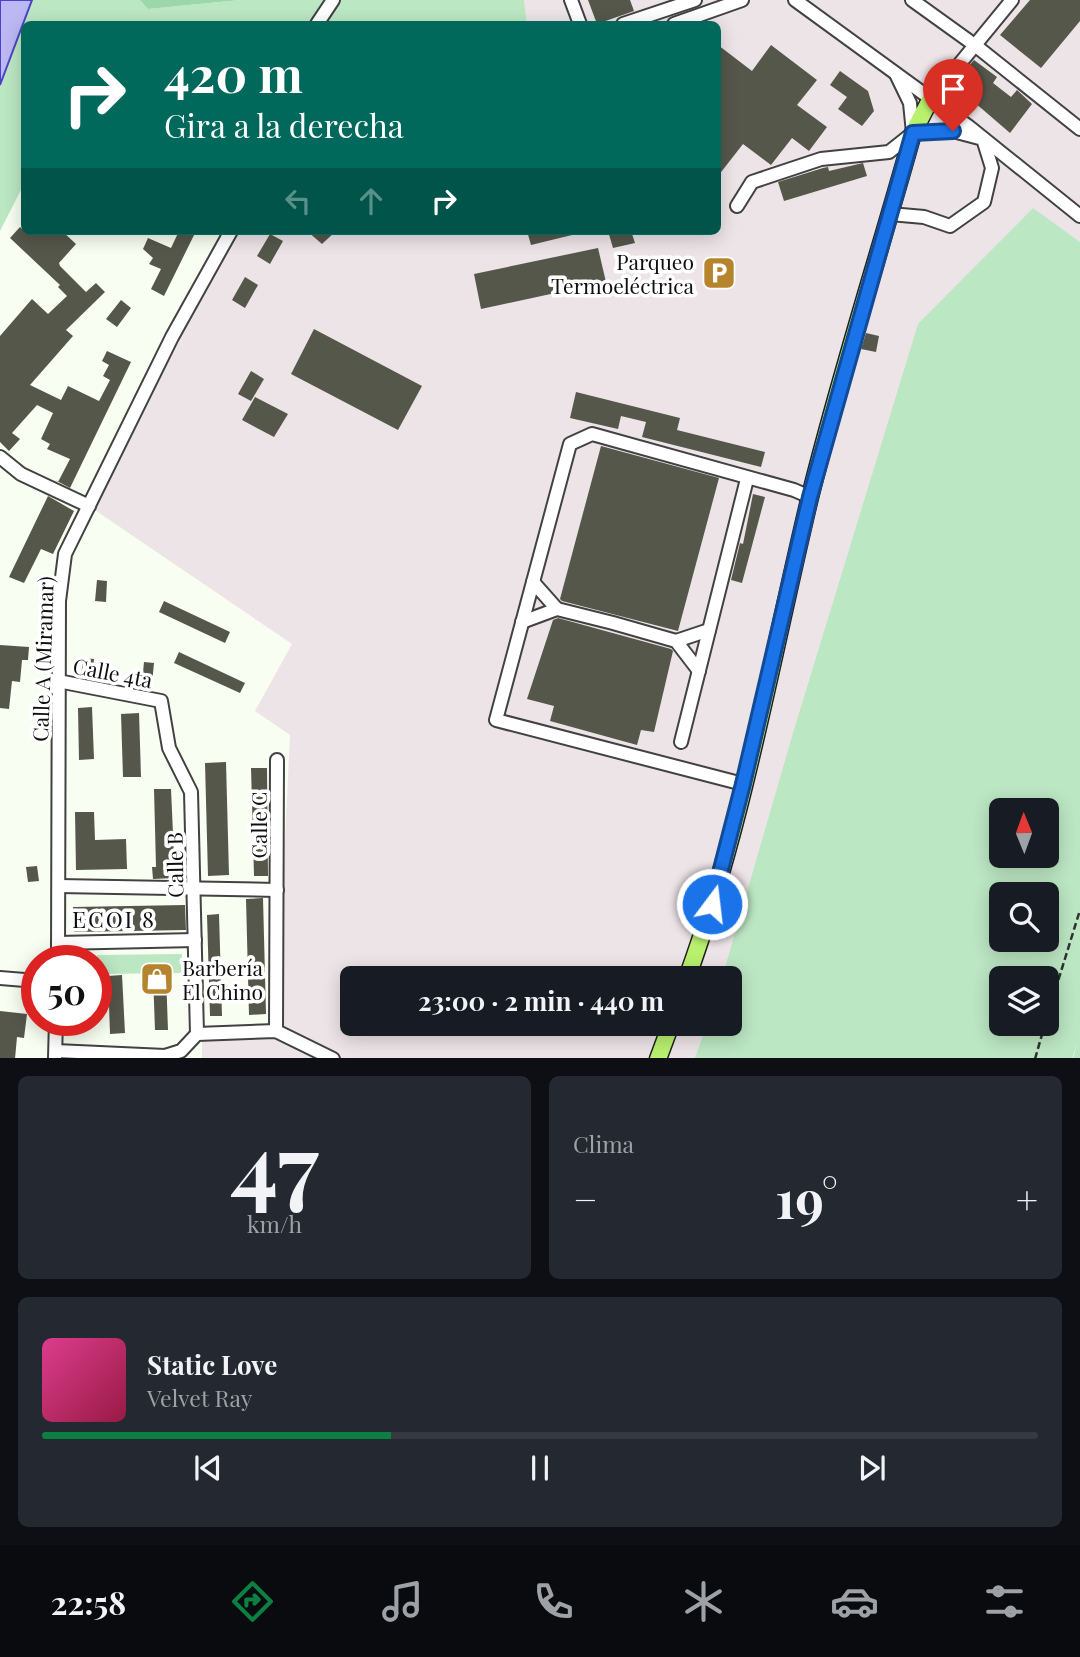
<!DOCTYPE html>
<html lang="es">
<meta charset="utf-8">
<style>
:root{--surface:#171b24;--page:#242831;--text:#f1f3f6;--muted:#9ea1a6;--line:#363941;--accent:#0b8043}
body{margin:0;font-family:"Playfair Display",serif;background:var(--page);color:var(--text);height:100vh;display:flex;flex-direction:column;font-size:26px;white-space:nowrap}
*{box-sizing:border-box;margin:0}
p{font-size:23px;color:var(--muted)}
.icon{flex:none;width:38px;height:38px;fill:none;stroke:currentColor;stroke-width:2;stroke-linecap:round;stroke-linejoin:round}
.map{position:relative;height:1058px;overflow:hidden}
.side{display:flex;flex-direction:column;gap:18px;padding:18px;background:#0d0f14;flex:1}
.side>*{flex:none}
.guide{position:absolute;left:21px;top:21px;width:700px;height:214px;border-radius:10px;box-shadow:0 4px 18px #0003;background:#00695c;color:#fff;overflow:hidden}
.needle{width:46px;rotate:359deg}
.buttons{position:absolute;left:989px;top:798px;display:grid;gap:14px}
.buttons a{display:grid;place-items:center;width:70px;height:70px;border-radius:10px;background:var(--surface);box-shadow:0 4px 18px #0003;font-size:35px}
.speed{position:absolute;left:21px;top:945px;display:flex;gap:14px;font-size:35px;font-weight:700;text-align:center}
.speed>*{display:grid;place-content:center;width:91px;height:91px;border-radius:50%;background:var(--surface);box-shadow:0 4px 18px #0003;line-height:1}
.speed .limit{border:10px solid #d22;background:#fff;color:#111}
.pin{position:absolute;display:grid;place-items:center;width:60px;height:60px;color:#fff;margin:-72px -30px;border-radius:50% 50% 50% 0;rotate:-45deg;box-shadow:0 0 7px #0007}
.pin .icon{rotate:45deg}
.me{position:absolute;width:77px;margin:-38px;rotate:15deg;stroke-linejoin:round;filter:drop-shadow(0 0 5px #0008)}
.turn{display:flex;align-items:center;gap:24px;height:147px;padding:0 28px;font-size:32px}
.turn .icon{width:91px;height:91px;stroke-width:2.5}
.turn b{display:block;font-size:49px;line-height:60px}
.lanes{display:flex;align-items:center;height:66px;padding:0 28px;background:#0003;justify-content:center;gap:35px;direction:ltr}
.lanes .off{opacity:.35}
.big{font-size:52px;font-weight:700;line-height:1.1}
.side .card{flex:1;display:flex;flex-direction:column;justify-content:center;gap:10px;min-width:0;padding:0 24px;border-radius:10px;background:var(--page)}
.side .dial{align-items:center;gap:0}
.dial b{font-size:91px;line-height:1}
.song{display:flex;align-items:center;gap:21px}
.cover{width:84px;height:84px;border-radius:10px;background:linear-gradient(135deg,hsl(330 70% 55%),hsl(340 70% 35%))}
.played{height:7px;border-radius:4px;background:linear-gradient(90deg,var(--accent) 35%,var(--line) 35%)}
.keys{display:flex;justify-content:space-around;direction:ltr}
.heat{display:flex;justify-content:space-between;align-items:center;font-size:38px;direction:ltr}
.side .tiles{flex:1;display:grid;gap:18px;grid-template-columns:1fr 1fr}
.card:last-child{grid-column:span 2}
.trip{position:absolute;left:340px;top:966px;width:402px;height:70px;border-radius:10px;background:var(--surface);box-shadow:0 4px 18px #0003;font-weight:700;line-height:70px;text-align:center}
.tab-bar{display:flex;height:112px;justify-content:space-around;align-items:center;background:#090b0e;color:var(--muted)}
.tab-bar .icon{width:49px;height:49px}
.tab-bar .on{color:var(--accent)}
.tab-bar b{font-size:32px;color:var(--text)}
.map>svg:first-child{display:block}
</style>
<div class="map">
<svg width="1080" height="1059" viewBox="0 0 1080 1059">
<rect width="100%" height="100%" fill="#f8fef1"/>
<path fill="#ede4e7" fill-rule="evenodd" d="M524 0H1080V1032L1072 1058H202V1034L276 1030 290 735 255 711 292 644 89 506 231 231H718V24H527ZM1001 810H1046V856H1001ZM1001 894H1046V940H1001ZM352 978H730V1024H352ZM1001 978H1046V1024H1001Z"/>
<g fill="#bce7c3" fill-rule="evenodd">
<path d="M32 0H140L148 9 240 0H524L527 24H24V184L0 231V85Z"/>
<path d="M1033 208 1080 242V1058H1073L1077 1043 1072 1059 695 1058 707 1024H730V978H722L793 733 918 324ZM1001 810H1046V856H1001ZM1001 894H1046V940H1001ZM1001 978H1046V1024H1001Z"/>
<path d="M182 954V973L97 974V955Z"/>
</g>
<path fill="#9cd7a9" d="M140 0H240L148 9Z"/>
<path fill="#bbb8f3" stroke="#4d43c6" stroke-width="2" d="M0 0H32L0 85Z"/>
<g fill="#56574b">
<path d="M588 0H630L634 11 597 24Z"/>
<path d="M1030 0H1080V21L1041 68 1000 35Z"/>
<path d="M718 45 752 71 771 45 817 80 797 105 827 127 809 151 792 138 771 165 743 144 718 176Z"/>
<path d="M974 60 997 77 993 83 1011 97 1017 90 1032 104 1010 133 967 96 972 89 957 80Z"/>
<path d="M840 71 868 91 874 111 862 126 838 109 847 97 830 85Z"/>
<path d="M863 163 867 176 784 201 778 182 823 168 828 167 829 171Z"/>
<path d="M20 227 24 231H62L76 244 59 263 60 266 86 292 96 283 105 292 66 330 73 336 30 385 61 400 68 386 99 401 110 380 103 376 109 365 102 361 107 351 131 362 70 488 55 480 58 482 70 459 47 449 50 444 41 439 53 413 37 405 12 433 20 439 9 451 0 442V336L32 299 48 314 67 296 58 287 60 285 10 238Z"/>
<path d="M179 231H196L164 296 151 289 161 269 149 264 153 258 143 249 148 238 171 248Z"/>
<path d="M307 231H336L322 244Z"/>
<path d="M527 231H572V235L531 245Z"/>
<path d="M608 231H631L635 243 613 248Z"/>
<path d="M270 234 283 241 270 264 257 256Z"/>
<path d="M598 248 606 282 481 309 474 274Z"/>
<path d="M245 277 258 285 245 308 232 300Z"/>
<path d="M121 300 131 308 117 327 106 319Z"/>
<path d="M314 329 422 386 398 430 291 374Z"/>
<path d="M866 333 879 336 876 352 861 349Z"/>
<path d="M251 371 264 379 251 401 238 394Z"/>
<path d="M576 392 680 418 677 430 765 452 761 467 642 437 646 422 621 416 618 429 570 418Z"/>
<path d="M255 397 288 414 274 437 242 420Z"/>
<path d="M601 446 719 478 678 631 562 601 560 599Z"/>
<path d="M753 494 765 497 742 583 731 580 740 543 743 544Z"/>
<path d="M48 496 74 511 53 554 41 549 24 583 9 577Z"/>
<path d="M97 580 107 581 106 602 95 601Z"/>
<path d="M164 601 230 632 225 643 159 612Z"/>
<path d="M558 618 671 649 673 651 654 732 641 730 637 745 550 721 554 706 527 699 553 620Z"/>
<path d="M0 645 29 647 28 660H22L20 682 12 681 9 709 0 708Z"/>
<path d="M179 652 245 683 240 693 174 663Z"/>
<path d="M83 658 94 659 92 679 81 677Z"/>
<path d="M144 662 154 663 152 684 142 683Z"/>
<path d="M92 707 94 759 79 760 78 708Z"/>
<path d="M139 713 141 777H123L121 714Z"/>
<path d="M226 762 229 875 208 876 205 763Z"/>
<path d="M251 768H267L268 876H254Z"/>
<path d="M154 789H171L175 878 153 879 152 867H156Z"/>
<path d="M75 812H94L95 840 126 839 127 869 76 870Z"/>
<path d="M37 866 39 881 28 882 26 867Z"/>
<path d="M263 898 266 1014 249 1015 246 899Z"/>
<path d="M185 905 186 930 74 932 73 907Z"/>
<path d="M219 914 222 1016H210L207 915Z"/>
<path d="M122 975 125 1033 110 1034 108 976Z"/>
<path d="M153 975H166L168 1030H155Z"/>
<path d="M25 989 37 990V999H25Z"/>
<path d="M0 1011 27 1014 24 1038 17 1037 15 1059H0Z"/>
</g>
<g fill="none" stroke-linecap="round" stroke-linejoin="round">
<defs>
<g id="minor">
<path d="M571 0 580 24"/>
<path d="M795 0 968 126 1080 216"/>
<path d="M912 0 976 46 1080 129"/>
<path d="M317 24 333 0"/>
<path d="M623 24 695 0"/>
<path d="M674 24 742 0"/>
<path d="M896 74 910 103 913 133"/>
<path d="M930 100 1012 0"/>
<path d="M737 206 752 182 821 159 889 152 913 133 953 131 983 139 992 168 984 202 950 226 924 217 890 214"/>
<path d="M0 457 21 474 89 506"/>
<path d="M533 582 557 609"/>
<path d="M522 622 557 609 613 623 676 641 699 671"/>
<path d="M676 641 709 630"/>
<path d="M58 681 161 701 169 748 191 792 197 1034"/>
<path d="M681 742 747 479"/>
<path d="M743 784 496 720 570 444 592 434 794 490 810 497"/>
<path d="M59 886 277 890"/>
<path d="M58 943 195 940"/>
<path d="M58 961 59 601 65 554 172 337 231 231"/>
<path d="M0 978 37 981"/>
<path d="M276 1031 277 760"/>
<path d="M56 1051 165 1056 181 1051 197 1034 276 1031 333 1059"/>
<path d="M55 1058 56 1020"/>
</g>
<g id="major">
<path d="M687 978C743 824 771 660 809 501 839 378 879 255 913 133L930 100"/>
<path d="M658 1059 671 1024"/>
</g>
</defs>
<use href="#minor" stroke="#424242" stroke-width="16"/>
<use href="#major" stroke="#202020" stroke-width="19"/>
<g stroke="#313131" stroke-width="2.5" stroke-dasharray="7 3.5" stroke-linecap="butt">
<path d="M1046 1020 1080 910"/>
<path d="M1035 1059 1045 1024"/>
</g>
<use href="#minor" stroke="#fff" stroke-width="12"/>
<use href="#major" stroke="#b9f16e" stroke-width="16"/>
</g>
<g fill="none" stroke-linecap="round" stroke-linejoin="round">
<defs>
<path id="route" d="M712 904 743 784 810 497 913 133 953 131"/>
</defs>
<use href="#route" stroke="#114b97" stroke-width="18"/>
<use href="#route" stroke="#1a73e8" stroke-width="12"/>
</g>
<defs>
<symbol id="parking-square" viewBox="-11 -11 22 22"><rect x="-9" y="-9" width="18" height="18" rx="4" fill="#b7842e" stroke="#fff"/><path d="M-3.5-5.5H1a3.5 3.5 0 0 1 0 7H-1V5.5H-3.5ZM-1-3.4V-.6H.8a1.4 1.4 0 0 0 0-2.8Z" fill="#fff"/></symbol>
<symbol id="shop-square" viewBox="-11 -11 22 22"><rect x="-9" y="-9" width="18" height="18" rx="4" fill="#b7842e" stroke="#fff"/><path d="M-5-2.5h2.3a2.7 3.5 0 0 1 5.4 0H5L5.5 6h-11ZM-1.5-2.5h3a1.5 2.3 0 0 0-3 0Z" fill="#fff"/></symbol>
</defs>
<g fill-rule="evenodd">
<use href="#parking-square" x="700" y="254" width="38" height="38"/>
<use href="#shop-square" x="138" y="960" width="38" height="38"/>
</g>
<g text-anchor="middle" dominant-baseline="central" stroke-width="7" stroke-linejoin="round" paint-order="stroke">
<g font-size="21" fill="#0f0f0f" stroke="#fff" text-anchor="end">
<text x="694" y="261">Parqueo<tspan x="694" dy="24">Termoeléctrica</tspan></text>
<text x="182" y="967" text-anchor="start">Barbería<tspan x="182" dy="24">El Chino</tspan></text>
</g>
<g font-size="21" fill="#0f0f0f" stroke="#fff">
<text transform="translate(42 659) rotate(-88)">Calle A (Miramar)</text>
<text transform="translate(113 672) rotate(11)">Calle 4ta</text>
<text transform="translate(258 825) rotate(-90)">Calle C</text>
<text transform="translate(174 865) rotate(-91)">Calle B</text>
</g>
<g font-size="23" letter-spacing="2" fill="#0f0f0f" stroke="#fff">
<text x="114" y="918">ECOI 8</text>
</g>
</g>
</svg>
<div class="buttons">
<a><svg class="needle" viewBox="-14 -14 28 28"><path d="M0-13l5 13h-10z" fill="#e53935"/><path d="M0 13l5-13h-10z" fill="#9ea1a6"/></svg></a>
<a><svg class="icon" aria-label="search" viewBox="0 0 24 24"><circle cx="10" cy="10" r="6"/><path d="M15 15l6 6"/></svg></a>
<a><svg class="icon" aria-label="layers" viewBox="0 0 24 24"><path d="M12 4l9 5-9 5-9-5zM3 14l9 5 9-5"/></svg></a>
</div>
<div class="speed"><div class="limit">50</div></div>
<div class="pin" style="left:953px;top:131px;background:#d93025"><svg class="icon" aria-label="arrive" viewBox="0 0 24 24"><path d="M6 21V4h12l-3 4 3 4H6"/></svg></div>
<svg class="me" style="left:712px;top:904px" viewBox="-20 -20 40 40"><circle r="17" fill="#1a73e8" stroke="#fff" stroke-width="3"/><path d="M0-11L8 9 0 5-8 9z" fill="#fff"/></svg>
<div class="trip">23:00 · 2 min · 440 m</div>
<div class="guide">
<div class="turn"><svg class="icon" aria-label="right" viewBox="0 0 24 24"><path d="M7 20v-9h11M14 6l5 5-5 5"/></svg><div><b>420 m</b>Gira a la derecha</div></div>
<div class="lanes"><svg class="icon off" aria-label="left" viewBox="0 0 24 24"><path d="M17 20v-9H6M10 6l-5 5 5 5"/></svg><svg class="icon off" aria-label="ahead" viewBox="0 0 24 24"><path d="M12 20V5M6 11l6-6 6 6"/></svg><svg class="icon" aria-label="right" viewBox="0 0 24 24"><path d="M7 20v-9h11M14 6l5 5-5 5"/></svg></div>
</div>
</div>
<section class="side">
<div class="tiles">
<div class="card dial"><b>47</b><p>km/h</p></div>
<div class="card"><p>Clima</p>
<div class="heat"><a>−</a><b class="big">19°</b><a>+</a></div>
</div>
<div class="card">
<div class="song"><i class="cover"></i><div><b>Static Love</b><p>Velvet Ray</p></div></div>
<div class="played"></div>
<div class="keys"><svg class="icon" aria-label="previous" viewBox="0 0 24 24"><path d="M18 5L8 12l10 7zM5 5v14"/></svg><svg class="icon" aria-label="pause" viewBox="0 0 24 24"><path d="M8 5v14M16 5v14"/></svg><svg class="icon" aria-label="next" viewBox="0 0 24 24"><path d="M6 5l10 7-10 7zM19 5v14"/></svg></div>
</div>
</div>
</section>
<nav class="tab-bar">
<b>22:58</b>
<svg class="icon on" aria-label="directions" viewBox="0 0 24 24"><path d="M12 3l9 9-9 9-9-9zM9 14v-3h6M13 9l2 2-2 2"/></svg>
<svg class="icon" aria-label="music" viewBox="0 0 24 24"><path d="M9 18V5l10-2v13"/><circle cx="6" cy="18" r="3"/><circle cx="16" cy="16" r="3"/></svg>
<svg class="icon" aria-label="phone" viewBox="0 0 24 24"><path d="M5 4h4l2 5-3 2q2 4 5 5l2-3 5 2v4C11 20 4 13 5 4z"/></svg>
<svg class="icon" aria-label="climate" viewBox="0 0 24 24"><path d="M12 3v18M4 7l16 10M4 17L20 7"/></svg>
<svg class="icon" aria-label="car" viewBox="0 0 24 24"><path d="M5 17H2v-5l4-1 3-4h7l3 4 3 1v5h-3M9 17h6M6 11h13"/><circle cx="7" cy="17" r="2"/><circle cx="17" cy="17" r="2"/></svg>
<svg class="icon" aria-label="filters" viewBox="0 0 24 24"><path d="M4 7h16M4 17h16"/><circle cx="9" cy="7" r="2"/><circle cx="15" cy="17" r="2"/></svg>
</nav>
